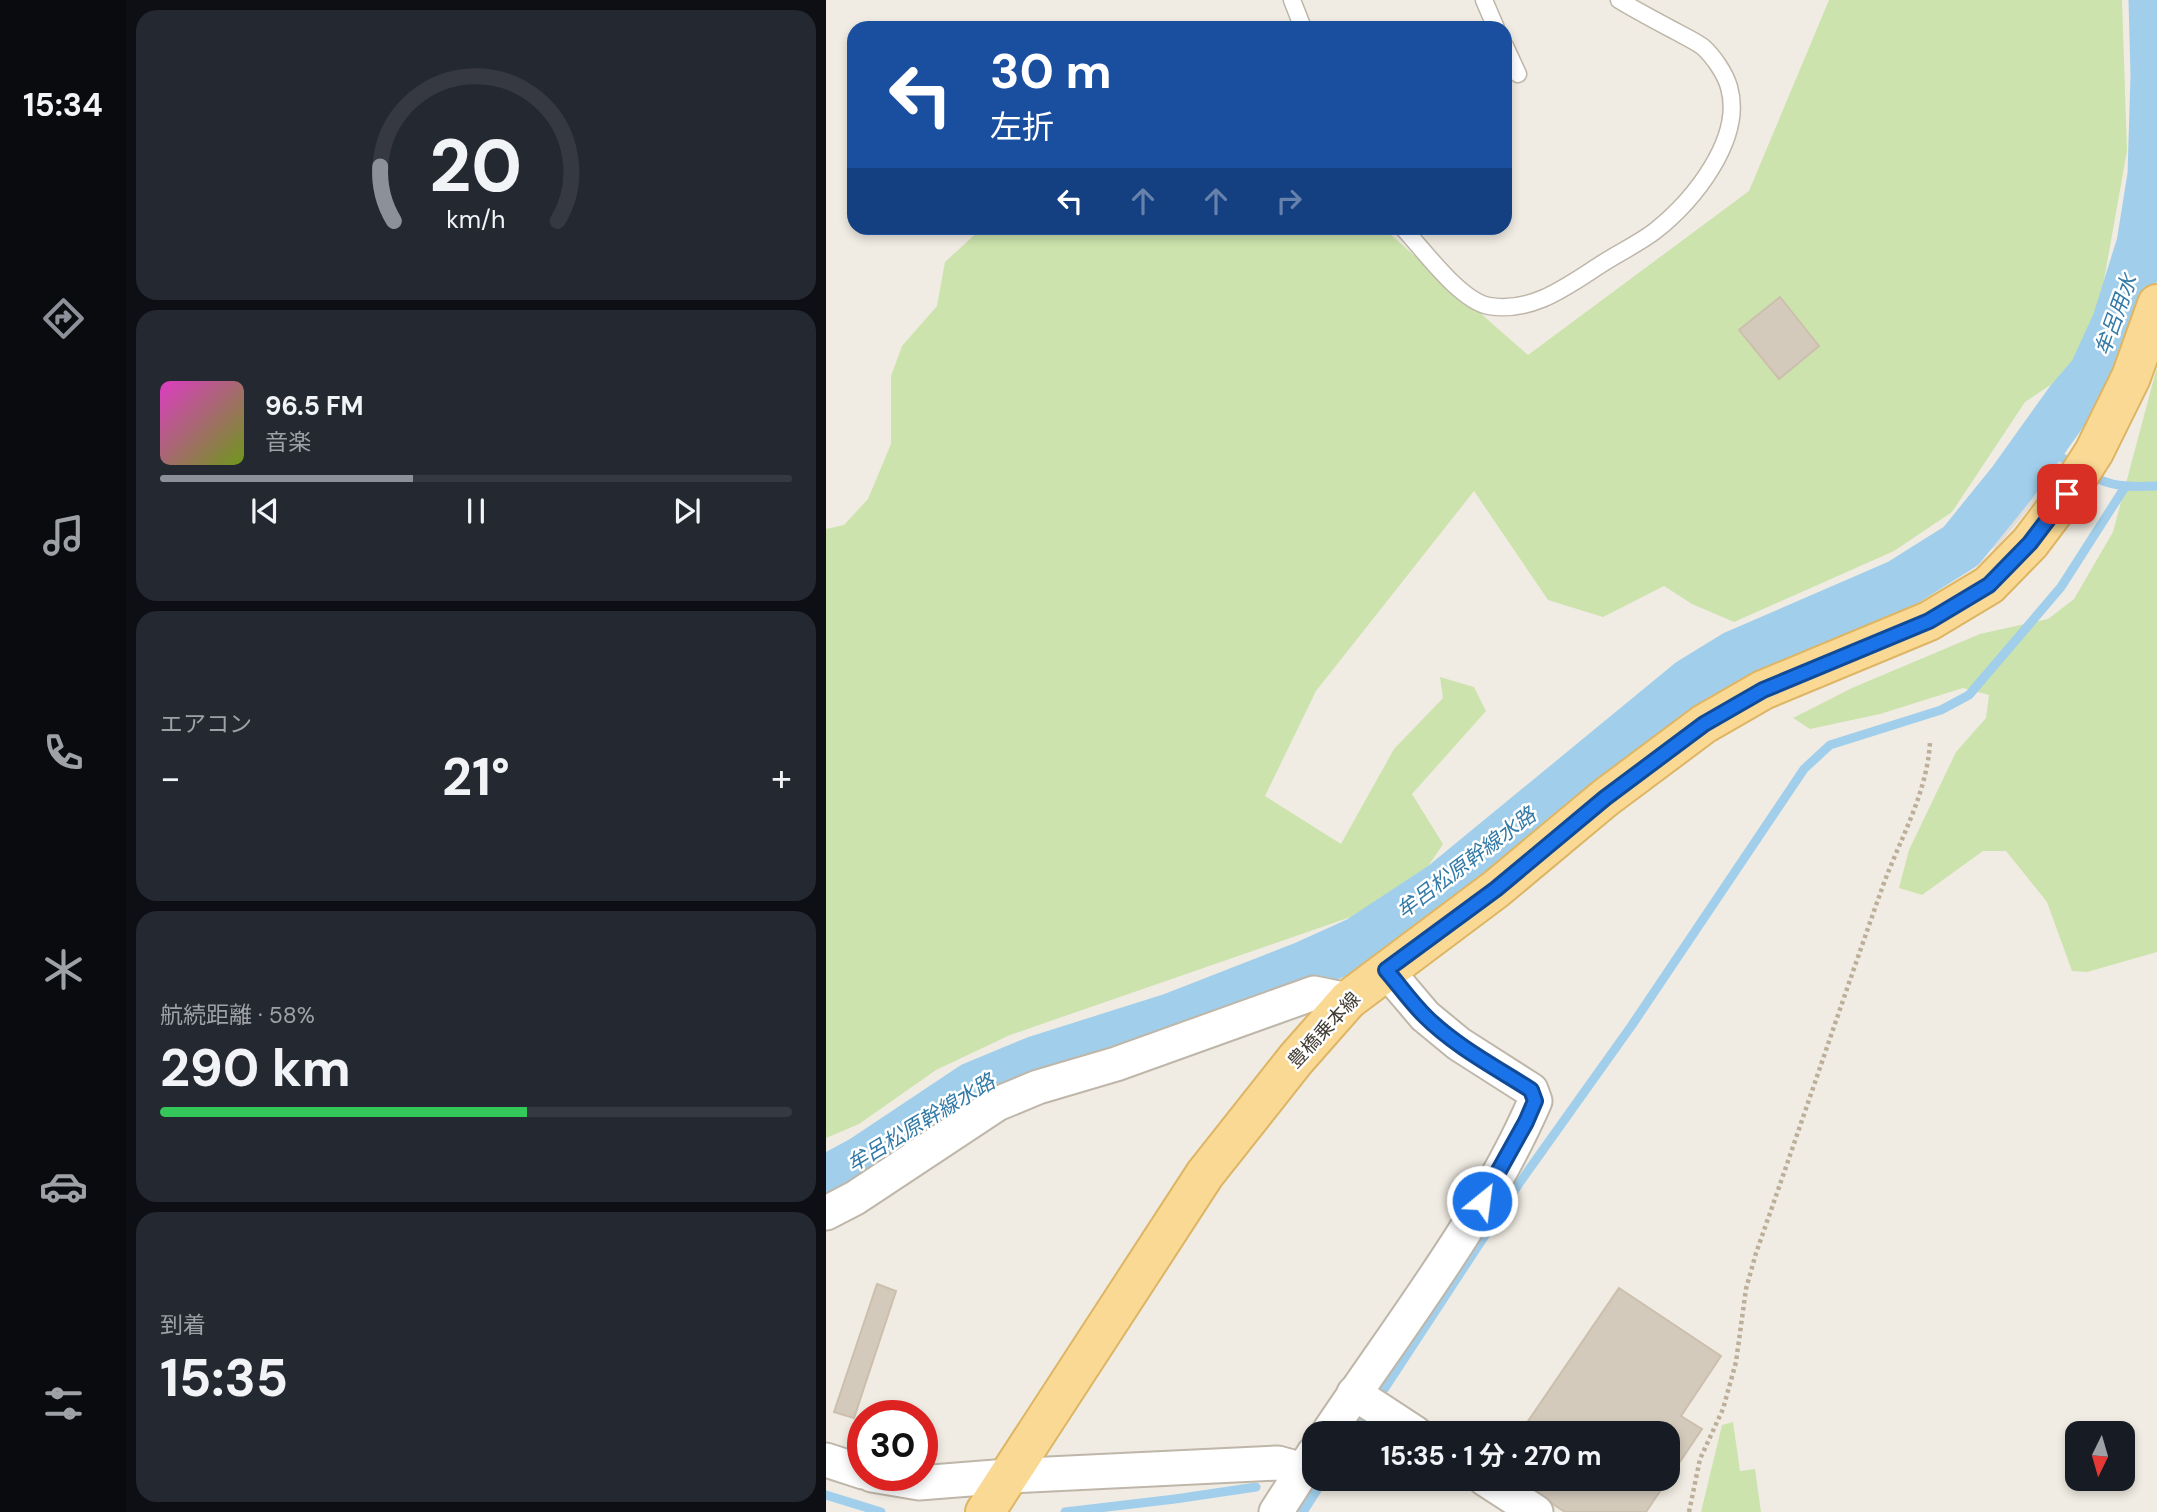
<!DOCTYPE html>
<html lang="ja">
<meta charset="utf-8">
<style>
:root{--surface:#171b24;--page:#242831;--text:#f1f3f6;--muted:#9ea1a6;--line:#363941;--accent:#8c9099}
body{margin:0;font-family:"DM Sans","Noto Sans JP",sans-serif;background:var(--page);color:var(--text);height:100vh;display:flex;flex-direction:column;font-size:26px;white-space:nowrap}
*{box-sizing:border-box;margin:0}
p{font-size:23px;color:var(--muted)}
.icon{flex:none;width:38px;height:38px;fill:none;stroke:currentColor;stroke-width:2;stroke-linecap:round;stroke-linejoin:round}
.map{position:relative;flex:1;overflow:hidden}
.details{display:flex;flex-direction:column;gap:10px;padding:10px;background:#0d0f14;width:700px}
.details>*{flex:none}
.guide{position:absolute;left:21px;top:21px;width:665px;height:214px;border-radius:21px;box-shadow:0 4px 10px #0003;background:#1a4fa0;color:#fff;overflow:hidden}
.needle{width:46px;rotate:185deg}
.buttons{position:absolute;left:1239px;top:1421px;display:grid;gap:14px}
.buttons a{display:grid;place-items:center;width:70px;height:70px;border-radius:14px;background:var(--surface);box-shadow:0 4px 10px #0003;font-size:35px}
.speed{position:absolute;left:21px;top:1400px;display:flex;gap:14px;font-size:35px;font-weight:700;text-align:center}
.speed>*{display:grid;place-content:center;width:91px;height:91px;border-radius:50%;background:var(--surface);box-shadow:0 4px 10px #0003;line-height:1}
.speed .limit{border:10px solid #d22;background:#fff;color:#111}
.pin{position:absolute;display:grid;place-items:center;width:60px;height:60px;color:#fff;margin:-30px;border-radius:14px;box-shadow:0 4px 10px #0006}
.me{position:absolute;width:77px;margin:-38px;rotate:29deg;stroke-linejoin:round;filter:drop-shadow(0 0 5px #0008)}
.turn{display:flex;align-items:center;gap:24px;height:147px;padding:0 28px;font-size:32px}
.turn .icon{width:91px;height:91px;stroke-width:2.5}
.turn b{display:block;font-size:49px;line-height:60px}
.lanes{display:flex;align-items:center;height:66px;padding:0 28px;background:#0003;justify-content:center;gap:35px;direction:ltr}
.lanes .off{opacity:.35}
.big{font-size:52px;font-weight:700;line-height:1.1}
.details .card{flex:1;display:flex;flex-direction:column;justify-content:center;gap:10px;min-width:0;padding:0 24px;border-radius:21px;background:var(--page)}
.details .dial{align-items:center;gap:0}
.dial svg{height:182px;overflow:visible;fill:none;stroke:var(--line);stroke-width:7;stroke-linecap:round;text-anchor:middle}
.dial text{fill:var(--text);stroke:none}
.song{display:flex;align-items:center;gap:21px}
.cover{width:84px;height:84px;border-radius:10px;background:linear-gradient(135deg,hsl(310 70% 55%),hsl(80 70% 35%))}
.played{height:7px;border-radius:4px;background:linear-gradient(90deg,var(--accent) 40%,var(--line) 40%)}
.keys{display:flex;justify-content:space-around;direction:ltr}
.heat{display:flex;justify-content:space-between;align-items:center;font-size:38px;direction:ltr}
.charge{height:10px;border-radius:5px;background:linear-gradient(90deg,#34c759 58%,var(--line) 0)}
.trip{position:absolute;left:476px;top:1421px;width:378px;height:70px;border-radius:21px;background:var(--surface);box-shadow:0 4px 10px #0003;font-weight:700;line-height:70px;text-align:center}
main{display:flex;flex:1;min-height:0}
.dock{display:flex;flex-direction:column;width:126px;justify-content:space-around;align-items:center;background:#090b0e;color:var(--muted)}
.dock .icon{width:49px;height:49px}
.dock .current{color:var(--accent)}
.dock b{font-size:32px;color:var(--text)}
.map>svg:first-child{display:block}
</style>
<main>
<nav class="dock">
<b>15:34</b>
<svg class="icon current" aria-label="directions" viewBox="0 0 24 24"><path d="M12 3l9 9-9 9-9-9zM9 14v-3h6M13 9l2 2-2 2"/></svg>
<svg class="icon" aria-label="music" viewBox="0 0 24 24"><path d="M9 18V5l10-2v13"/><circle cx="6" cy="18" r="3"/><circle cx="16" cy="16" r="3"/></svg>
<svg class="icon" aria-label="phone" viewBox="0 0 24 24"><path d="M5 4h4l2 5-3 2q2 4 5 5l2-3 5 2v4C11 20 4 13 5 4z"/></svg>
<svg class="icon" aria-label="climate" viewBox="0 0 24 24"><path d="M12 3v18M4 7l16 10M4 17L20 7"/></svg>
<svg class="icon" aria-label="car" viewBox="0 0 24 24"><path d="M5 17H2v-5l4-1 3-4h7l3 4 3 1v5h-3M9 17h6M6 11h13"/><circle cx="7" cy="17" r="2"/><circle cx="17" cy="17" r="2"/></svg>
<svg class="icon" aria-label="filters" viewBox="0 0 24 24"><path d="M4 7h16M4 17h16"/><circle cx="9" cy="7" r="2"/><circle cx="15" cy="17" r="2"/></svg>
</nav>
<section class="details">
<div class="card dial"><svg viewBox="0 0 100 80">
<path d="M14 69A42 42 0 1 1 86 69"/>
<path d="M14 69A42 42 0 0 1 8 45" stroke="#8c9099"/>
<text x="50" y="56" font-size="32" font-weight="700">20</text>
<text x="50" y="72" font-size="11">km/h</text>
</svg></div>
<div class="card">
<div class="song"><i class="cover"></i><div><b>96.5 FM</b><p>音楽</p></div></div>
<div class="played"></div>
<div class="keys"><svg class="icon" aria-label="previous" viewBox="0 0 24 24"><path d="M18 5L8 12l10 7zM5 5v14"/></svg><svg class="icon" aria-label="pause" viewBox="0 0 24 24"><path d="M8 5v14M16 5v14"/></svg><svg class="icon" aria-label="next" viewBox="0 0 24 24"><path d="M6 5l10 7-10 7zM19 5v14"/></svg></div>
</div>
<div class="card"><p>エアコン</p>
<div class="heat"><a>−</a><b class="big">21°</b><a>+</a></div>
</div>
<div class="card"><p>航続距離 · 58%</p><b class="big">290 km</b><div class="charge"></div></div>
<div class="card"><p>到着</p><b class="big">15:35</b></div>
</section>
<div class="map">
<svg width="1331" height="1512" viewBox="0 0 1331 1512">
<rect width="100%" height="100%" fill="#f0ece3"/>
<path fill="#e2ddd8" d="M1244 385 1257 400 1234 471 1171 547 1125 567 1157 529 1136 515 1215 403Z"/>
<g fill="#cce3ad">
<path d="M1003 0H1296L1301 151 1271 319 1253 366 1199 402 1126 512 1068 551 908 622 866 604 838 586 777 617 722 600 648 491 490 691 439 796 515 844 568 749 617 698 614 677 648 687 660 711 586 794 617 844 597 874 542 911 184 1035 110 1070 33 1124 0 1138V529L18 525 42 499 65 444V376L76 346 111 306 119 262 156 228H557L702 355 923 191Z"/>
<path d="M1331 367V952L1261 972 1246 971 1221 902 1180 851H1157L1096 895 1073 888 1083 850 1130 752 1160 718 1163 695 1137 688 1054 714 984 729 967 718 1026 688 1154 634 1222 619 1248 599 1287 532Z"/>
<path d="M907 1422 914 1471 929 1469 935 1512H875L896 1425Z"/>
</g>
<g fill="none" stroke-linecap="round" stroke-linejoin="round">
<g stroke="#a1cfeb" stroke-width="9">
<path d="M1214 444 1248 465"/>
<path d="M1263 474C1285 488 1306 487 1331 486"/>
<path d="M551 1400 692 1185 806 1025 978 769 1004 745 1115 710 1143 695 1235 587 1299 487"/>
<path d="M528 1433 543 1411"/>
<path d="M0 1495 55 1512"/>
<path d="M239 1512 349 1499 430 1487"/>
<path d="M477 1512 498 1479"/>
</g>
<path stroke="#a1cfeb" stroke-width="51" d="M0 1181 37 1161 148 1087 211 1061 347 1018 480 966 533 942 618 886 865 683 909 656 1073 585 1135 546 1186 483 1244 402 1268 374 1291 324 1316 244 1327 175 1330 75 1328 0"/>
</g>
<g fill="#d4cabc" stroke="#ccbfad" stroke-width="2">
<path d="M954 297 993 346 953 379 913 330Z"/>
<path d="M51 1284 70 1291 28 1418 8 1412Z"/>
<path d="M793 1288 895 1356 855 1416 876 1429 820 1512H739L689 1479H842V1433H694Z"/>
</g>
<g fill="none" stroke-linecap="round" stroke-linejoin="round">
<defs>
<g id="service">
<path d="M466 0 477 28"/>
<path d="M658 0 670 28"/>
<path d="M679 46 692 74"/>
<path d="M577 228C597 249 634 301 663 306 706 313 740 287 774 265 792 253 812 244 829 231 867 201 918 139 903 87 899 73 887 56 877 47 869 41 858 36 849 31 830 21 811 11 793 0"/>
</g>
<g id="minor">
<path d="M0 1213 29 1198 171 1104 212 1087 290 1064 488 993 522 1000"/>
<path d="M528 1393 589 1433"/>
<path d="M502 1433C572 1328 659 1217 709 1101L705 1090 633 1044 599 1016 560 970"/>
<path d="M0 1460 37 1472"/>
<path d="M46 1475 93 1483 182 1476 452 1463 477 1470"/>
<path d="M659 1479 710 1512"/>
<path d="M450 1512 488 1453"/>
</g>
<path id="primary" d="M159 1512 379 1174 470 1059 522 1000 670 889 779 798 878 724 937 690 1103 621 1163 585 1204 543 1241 494 1268 452 1305 377 1331 304"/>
</defs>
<use href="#service" stroke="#beb6a9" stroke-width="19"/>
<use href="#minor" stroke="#beb6a9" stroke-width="37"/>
<use href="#primary" stroke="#ddb565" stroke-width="42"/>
<path stroke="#bcae98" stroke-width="4.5" stroke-dasharray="3.5 3.5" stroke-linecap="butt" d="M863 1512 874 1459 897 1409 910 1362 920 1289 930 1253C972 1134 1012 1013 1054 894 1071 844 1101 796 1104 742"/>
<use href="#service" stroke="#fff" stroke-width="16"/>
<use href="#minor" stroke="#fff" stroke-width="33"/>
<use href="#primary" stroke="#f9d993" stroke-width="38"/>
</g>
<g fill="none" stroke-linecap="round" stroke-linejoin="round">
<defs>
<path id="route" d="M656 1201 700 1122 709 1101 705 1090C669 1067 629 1046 599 1016 585 1002 573 985 560 970L670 889 779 798 878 724 937 690 1103 621 1163 585 1204 543 1241 494"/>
</defs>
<use href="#route" stroke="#114b97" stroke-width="18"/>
<use href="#route" stroke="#1a73e8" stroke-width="12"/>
</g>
<g text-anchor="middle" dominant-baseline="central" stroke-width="5" stroke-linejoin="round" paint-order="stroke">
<g font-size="19" fill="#423c34" stroke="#fff">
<text transform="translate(498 1030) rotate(-47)">豊橋乗本線</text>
</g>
<g font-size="21" font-style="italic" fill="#337aa7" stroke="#fff">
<text transform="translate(1290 315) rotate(-70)">牟呂用水</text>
<text transform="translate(640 863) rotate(-37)">牟呂松原幹線水路</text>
<text transform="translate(95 1123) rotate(-31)">牟呂松原幹線水路</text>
</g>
</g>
</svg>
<div class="buttons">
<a><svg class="needle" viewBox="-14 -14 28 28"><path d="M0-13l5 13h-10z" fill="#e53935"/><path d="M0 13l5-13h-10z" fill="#9ea1a6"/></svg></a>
</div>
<div class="speed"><div class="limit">30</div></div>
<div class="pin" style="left:1241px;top:494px;background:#d93025"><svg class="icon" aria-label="arrive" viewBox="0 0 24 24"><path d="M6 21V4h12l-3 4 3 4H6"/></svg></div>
<svg class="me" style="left:656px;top:1201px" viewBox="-20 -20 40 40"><circle r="17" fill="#1a73e8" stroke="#fff" stroke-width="3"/><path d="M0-11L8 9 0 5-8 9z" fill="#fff"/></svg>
<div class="trip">15:35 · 1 分 · 270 m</div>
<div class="guide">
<div class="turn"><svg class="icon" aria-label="left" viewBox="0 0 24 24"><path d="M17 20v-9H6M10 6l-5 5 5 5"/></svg><div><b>30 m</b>左折</div></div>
<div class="lanes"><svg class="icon" aria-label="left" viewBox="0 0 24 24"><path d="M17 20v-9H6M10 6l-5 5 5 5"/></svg><svg class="icon off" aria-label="ahead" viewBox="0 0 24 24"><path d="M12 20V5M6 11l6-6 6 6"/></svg><svg class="icon off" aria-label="ahead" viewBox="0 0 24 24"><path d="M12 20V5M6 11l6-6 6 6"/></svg><svg class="icon off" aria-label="right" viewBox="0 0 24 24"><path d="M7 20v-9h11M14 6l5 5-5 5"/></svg></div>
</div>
</div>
</main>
